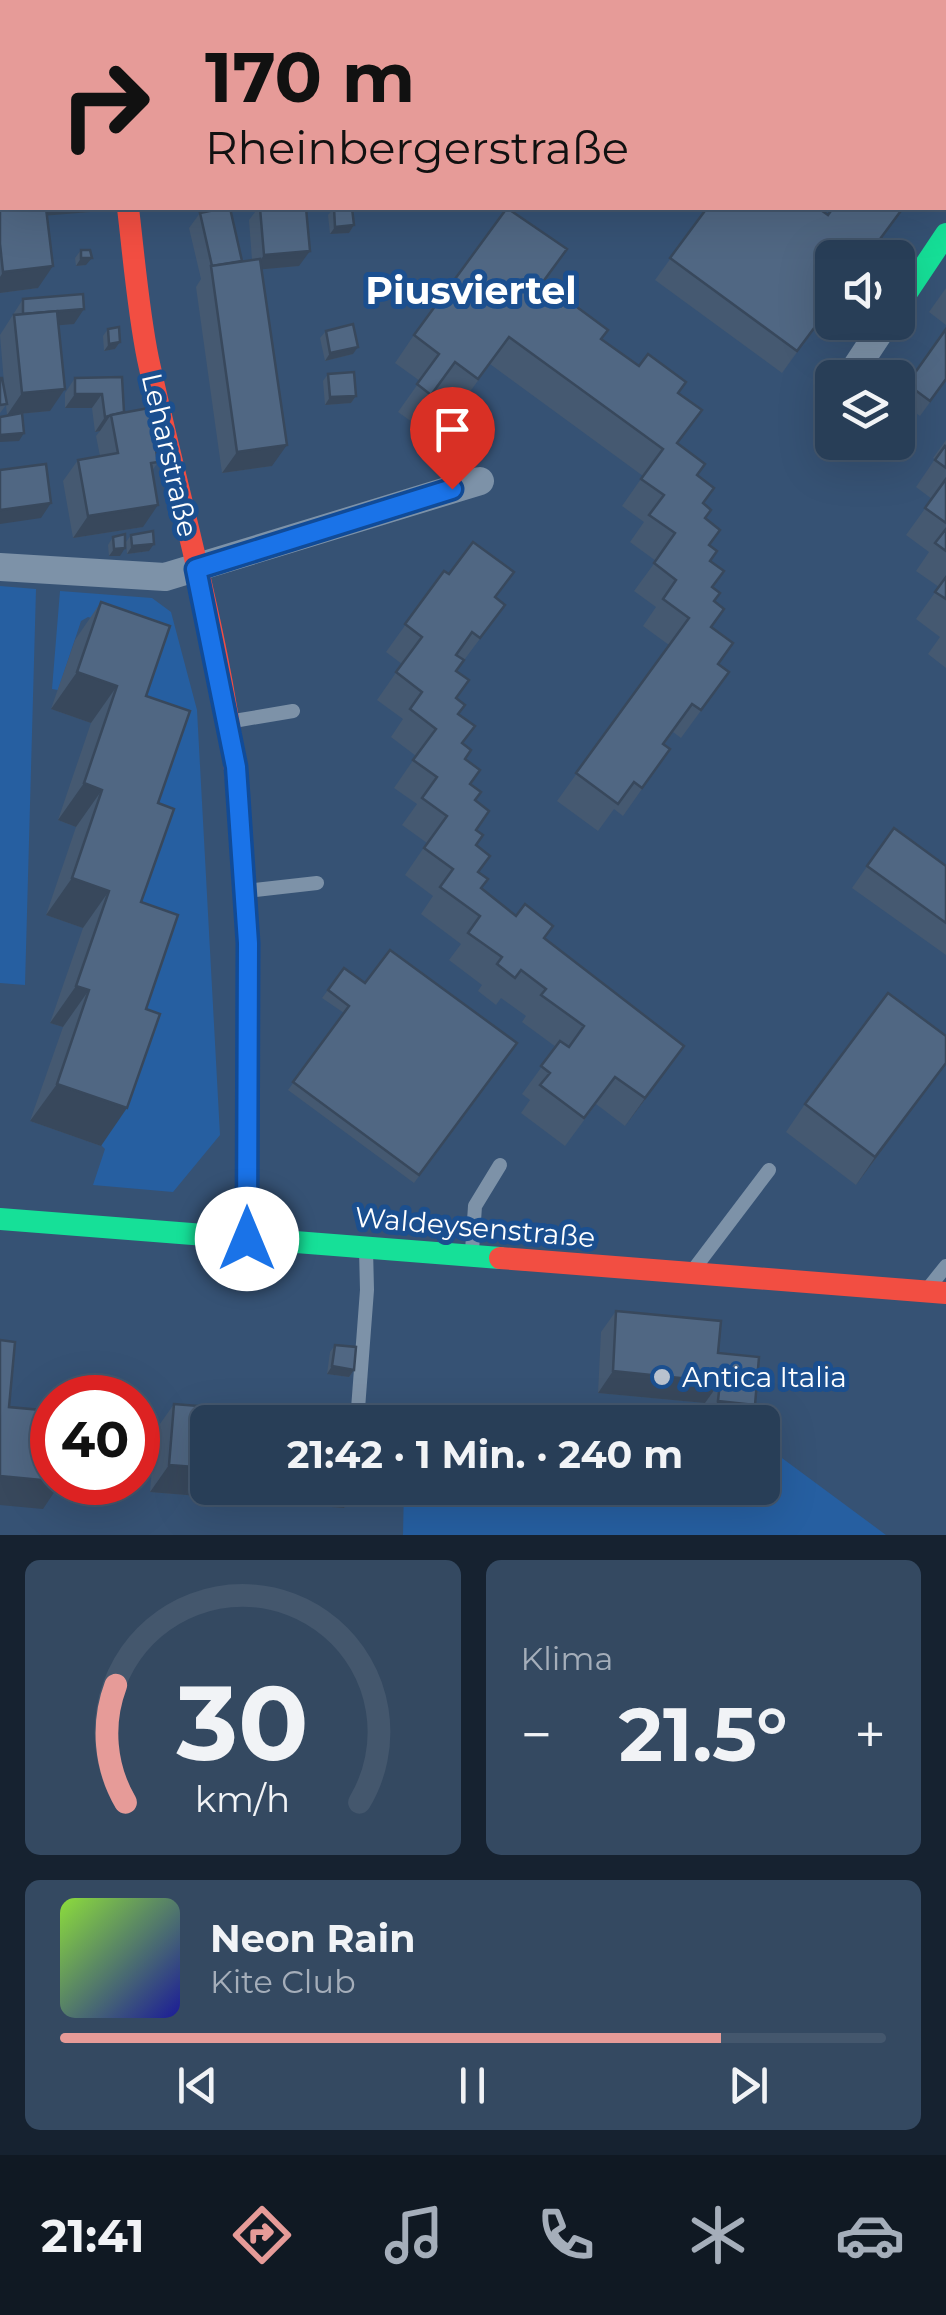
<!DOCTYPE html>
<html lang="de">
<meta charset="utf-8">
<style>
:root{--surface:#283e57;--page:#344961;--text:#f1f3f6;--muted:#a5aeba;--line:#44576d;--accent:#e69b98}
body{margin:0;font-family:Montserrat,sans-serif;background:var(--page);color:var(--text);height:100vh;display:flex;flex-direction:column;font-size:38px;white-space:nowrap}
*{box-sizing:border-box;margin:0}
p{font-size:32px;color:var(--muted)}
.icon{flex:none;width:55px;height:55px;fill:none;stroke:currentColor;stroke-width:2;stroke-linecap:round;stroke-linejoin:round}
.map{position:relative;height:1535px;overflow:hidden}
.sheet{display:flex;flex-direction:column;gap:25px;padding:25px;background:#162230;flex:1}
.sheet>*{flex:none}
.guide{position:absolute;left:0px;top:0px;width:948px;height:210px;box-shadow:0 10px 40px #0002,0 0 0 2px var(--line);background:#e69b98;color:#111;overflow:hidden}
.controls{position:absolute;left:815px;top:240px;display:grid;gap:20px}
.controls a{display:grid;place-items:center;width:100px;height:100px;border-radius:15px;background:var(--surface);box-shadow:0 10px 40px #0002,0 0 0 2px var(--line);font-size:50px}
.speed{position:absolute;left:30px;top:1375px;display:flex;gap:20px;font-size:50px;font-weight:700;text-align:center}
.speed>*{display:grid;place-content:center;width:130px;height:130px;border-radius:50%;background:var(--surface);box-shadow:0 10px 40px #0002,0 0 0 2px var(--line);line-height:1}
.speed .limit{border:15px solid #d22;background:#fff;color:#111}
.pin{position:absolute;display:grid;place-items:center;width:85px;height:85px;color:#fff;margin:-102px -42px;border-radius:50% 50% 50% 0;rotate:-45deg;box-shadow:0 0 10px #0007}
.pin .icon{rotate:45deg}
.me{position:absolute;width:110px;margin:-55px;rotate:0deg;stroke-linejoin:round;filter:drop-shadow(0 0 8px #0008)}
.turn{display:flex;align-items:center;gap:35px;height:210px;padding:0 40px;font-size:45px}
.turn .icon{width:130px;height:130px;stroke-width:2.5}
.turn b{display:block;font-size:70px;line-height:85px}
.big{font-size:75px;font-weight:700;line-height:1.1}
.sheet .tile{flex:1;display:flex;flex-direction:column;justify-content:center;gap:15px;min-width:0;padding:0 35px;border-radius:15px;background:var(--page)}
.sheet .dial{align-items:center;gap:0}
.dial svg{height:260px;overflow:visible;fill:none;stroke:var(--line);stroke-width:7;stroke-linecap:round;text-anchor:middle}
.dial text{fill:var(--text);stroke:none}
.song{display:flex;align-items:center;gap:30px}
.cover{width:120px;height:120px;border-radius:15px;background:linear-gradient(135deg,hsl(90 70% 55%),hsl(240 70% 35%))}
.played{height:10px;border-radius:5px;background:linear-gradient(90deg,var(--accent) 80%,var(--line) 80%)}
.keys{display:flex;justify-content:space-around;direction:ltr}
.heat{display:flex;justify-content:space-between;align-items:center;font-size:55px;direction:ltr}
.sheet .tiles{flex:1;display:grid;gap:25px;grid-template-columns:1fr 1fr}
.tile:last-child{grid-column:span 2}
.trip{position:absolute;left:190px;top:1405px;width:590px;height:100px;border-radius:15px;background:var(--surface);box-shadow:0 10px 40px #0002,0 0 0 2px var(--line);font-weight:700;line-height:100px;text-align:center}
.tab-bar{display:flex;height:160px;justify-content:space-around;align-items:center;background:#101923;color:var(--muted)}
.tab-bar .icon{width:70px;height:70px}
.tab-bar .selected{color:var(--accent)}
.tab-bar b{font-size:45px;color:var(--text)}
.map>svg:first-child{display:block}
</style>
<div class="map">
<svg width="946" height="1535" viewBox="0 0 946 1535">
<rect width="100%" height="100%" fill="#365274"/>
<g fill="#265fa1">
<path d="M0 586 36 589 25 985 0 983Z"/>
<path d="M60 591 152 598 171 612 197 710 220 1135 173 1192 93 1185 105 1149 101 1145 133 1052 115 939 121 627 88 617 81 621 58 690 52 689Z"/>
<path d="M407 1409 560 1422H406Z"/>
<path d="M763 1444 886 1535H403L404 1488H762Z"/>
</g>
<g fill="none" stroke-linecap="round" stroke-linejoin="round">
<g stroke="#7d92a8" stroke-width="14">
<path d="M228 722 293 711"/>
<path d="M246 891 317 883"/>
<path d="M472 1251 475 1206 500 1165"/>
<path d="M694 1269 769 1170"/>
<path d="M930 1286 946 1266"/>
<path d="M357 1422 367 1290 366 1249"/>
</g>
<g stroke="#7d92a8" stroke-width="28">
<path d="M116 2V0"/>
<path d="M424 2V0"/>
<path d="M737 2V0"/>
<path d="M0 80 2 79"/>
<path d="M945 156H946"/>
<path d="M849 378 886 322"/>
<path d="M828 443 832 423"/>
<path d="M0 567 165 577 480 481"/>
</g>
<g stroke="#16e098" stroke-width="22">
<path d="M898 306 946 234"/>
<path d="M240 821 248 943 247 1239"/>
<path d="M0 1219 500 1258"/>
</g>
<g stroke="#f24e42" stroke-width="22">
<path d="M128 208C134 258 138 310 148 359 181 511 229 665 240 821"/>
<path d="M500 1258 946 1293"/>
</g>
</g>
<g fill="#455971">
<path d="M0 202 90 212 47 215 38 288 0 293Z"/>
<path d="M258 208H306L299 266 262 269 272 466 222 473 196 287 201 279 189 228 200 213 242 261 252 260 249 220Z"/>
<path d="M334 208 354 225 349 233 330 234 328 215Z"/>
<path d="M707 208 832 304 782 373 655 280Z"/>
<path d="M81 250 86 265 76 266 75 258Z"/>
<path d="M946 288V325L929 312Z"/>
<path d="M538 290 601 339 678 393V444L697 475 703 504 709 545 714 601 711 627 718 664 729 672 681 738 673 732 664 745 670 749 623 816 614 809 598 831 557 801 669 645 643 626 656 607 634 591 656 561 630 542 644 522 622 506 643 476 490 364 459 407 436 390 412 422 398 412 420 381 395 363 414 335Z"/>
<path d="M23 299 74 324 58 325 50 411 7 415 6 405 0 413V378L5 395 0 335Z"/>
<path d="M108 329 120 342 115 349 104 351 103 336Z"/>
<path d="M946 329V380L920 416 898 400V397Z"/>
<path d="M326 331 353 354 325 361 320 338Z"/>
<path d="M328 374 356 396 351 403 325 405 323 381Z"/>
<path d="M122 377 124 412 158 462 152 471 143 527 73 538 63 481 78 460 100 456 96 436 100 431 95 432 92 408H65V393L75 378Z"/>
<path d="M946 440V668L928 654 940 637 916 619 939 587 916 571 929 552 906 535 932 499 916 487 935 459 933 458Z"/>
<path d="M131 535 149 551 127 554 126 542Z"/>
<path d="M113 537 120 556H109L108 545Z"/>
<path d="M444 571 495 598 505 605 456 671 457 698 462 744 475 801 476 845 481 889 545 939 665 1073 625 1126 596 1104 565 1146 521 1113 530 1100 522 1094 556 1047 522 1022 526 1016 501 998 496 1005 478 991 482 985 449 960 461 944 421 914 433 896 405 875 427 843 402 825 417 804 394 788 416 756 391 737 403 719 377 700 402 664 386 652Z"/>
<path d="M101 602 146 696 158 803 141 902 146 1009 101 1146 30 1121 63 1027 50 1023 83 928 46 915 76 827 58 820 91 723 51 709 75 640Z"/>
<path d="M894 828 946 866V955L852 888Z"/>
<path d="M365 983 517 1043 414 1183 288 1090 344 1013 322 998 328 990Z"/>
<path d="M946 1064 856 1185 786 1132 805 1104Z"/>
<path d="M616 1311 718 1353 759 1357 703 1422 705 1403 598 1393 601 1332Z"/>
<path d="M335 1345 354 1370 349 1377 327 1374 330 1352Z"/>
<path d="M174 1404 208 1488H358L344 1508 150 1492 155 1431Z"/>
</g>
<g fill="#38485c">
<path d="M850 0H946V33L945 2H858Z"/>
<rect x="0" y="19" width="2" height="21"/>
<path d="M2 169V183H0V170Z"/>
<path d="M14 208H93L90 212 6 219Z"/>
<path d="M354 225 349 233 330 234 335 227Z"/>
<path d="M310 251 299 266 253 270 264 255Z"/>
<path d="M81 258H92L86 265 76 266Z"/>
<path d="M53 266 38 288 0 293V277L3 272Z"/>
<path d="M84 309 74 324 15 329 23 314Z"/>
<path d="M120 342 115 349 104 351 109 344Z"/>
<path d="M358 347 353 354 325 361 330 353Z"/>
<path d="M65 389 50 411 7 415 22 393Z"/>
<path d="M75 394H102L92 408H65Z"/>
<path d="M356 396 351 403 325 405 330 397Z"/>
<path d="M110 416 100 431 95 432 105 417Z"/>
<path d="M24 433 19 441 0 442V435Z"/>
<path d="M287 445 272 466 222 473 237 452Z"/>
<path d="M51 503 41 518 0 524V510Z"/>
<path d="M158 505 143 527 73 538 88 516Z"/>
<path d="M154 544 149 551 127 554 132 546Z"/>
<path d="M125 548 120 556H109L114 549Z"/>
<path d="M77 672 117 686 91 723 51 709Z"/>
<path d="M84 783 102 790 76 827 58 820Z"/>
<path d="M72 878 109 891 83 928 46 915Z"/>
<path d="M76 986 89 990 63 1027 50 1023Z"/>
<path d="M684 1046 665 1073 625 1126 645 1098Z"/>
<path d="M946 1063V1064L856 1185 875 1157Z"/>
<path d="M57 1084 127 1108 101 1146 30 1121Z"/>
<path d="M332 1366 354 1370 349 1377 327 1374Z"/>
<path d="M613 1371 720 1382 705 1403 598 1393Z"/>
<path d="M718 1401 755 1405 742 1422H703Z"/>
<path d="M169 1465 208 1468V1488H358L344 1508 150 1492Z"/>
<path d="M0 1476 52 1481V1482H61L43 1509 0 1505Z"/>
</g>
<g fill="#506783" stroke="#38485c" stroke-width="2.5">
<path d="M0 0H79V2H2V19H0Z"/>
<rect x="158" y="0" width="23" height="2"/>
<path d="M367 0H401V2H366Z"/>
<path d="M480 0H616L626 2H480Z"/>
<path d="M699 0H721L720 2H698Z"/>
<path d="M0 100H2V169L0 170Z"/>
<path d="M2 201V208H46L53 266 3 272 0 244V202Z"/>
<path d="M224 208H230L242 261 212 266 200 213Z"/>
<path d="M260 208H306L310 251 264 255Z"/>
<path d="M334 208H352L354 225 335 227Z"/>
<path d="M507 208 567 249 537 290 561 306 566 299 608 330 601 339 639 366 648 354 686 382 678 393 702 410 677 443 705 464 697 475 714 488 703 503 711 510 705 518 720 530 709 545 717 551 710 561 724 571 712 587 720 593 714 601 724 609 711 627 733 643 718 664 729 672 701 710 692 704 663 744 670 749 642 788 634 782 618 804 576 773 689 618 663 599 676 580 654 563 675 533 649 515 664 495 641 479 663 449 509 337 478 379 455 362 431 395 417 384 439 354 414 335Z"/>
<path d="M707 208H818L828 215 833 208H903L866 258H832V304L797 351 670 258Z"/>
<path d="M81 250H90L92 258H81Z"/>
<path d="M260 259 287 445 237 452 211 266Z"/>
<path d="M83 294 84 309 23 314V299Z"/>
<path d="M57 311 65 389 22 393 14 315Z"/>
<path d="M353 324 358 347 330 353 326 331Z"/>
<path d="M119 327 120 342 109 344 108 329Z"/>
<path d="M946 329V379L930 401 907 384Z"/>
<path d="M354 372 356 396 330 397 328 374Z"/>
<path d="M122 377 124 412 105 417 102 394H75V378Z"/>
<path d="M0 378H2L7 404 0 405Z"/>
<path d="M149 408 158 462 151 463 158 505 88 516 78 460 118 453 111 415Z"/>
<path d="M22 413 24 433 0 435V417Z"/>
<path d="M945 446 946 447V468L935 460Z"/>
<path d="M46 464 51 503 0 510V470Z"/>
<path d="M946 479V523L925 508Z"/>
<path d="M946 529V551L935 543Z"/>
<path d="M153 531 154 544 132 546 131 535Z"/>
<path d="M125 534V548L114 549 113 537Z"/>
<path d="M473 542 514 572 495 597 505 605 480 638 472 632 456 655 464 660 456 671 469 680 456 698 465 705 458 714 475 726 462 743 471 750 465 759 480 770 470 784 481 792 475 800 489 811 476 830 483 835 476 845 490 856 478 872 488 879 481 888 516 916 525 904 553 926 544 938 684 1046 645 1098 615 1077 584 1118 540 1085 550 1073 541 1066 560 1041 569 1047 584 1026 541 995 546 989 521 970 515 978 497 964 502 957 468 933 480 916 440 887 453 869 424 848 447 816 422 798 437 777 413 760 436 729 410 709 422 692 396 672 422 637 405 624 444 571 449 574Z"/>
<path d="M946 577V599L935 592Z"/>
<path d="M101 602 170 626 146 696 190 711 158 803 174 809 141 902 178 915 146 1009 160 1014 127 1108 57 1084 89 990 76 986 109 891 72 878 102 790 84 783 117 686 77 672Z"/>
<path d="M894 828 946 866V923L867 866Z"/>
<path d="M390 950 517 1043 419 1175 293 1082 349 1006 328 990 344 968 365 983Z"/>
<path d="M888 993 946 1036V1063L875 1157 805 1104Z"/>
<path d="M616 1311 721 1321 718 1353 759 1357 755 1405 718 1401 720 1382 613 1371Z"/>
<path d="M0 1340 15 1342 9 1407 52 1411V1481L0 1476Z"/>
<path d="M335 1345 356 1347 354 1370 332 1366Z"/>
<path d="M174 1404 368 1420V1422H208V1468L169 1465Z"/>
</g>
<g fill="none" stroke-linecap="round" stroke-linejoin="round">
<defs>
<path id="route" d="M247 1239 248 943 236 767 196 569 452 489"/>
</defs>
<use href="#route" stroke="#114b97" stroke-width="25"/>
<use href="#route" stroke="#1a73e8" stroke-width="18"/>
</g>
<circle fill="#b9c2ce" stroke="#1b4f8f" stroke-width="4" cx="662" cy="1377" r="10"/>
<g text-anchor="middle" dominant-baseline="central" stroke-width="10" stroke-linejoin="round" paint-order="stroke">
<g font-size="28" fill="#fff" stroke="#1b4f8f">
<text transform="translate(170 455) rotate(77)">Leharstraße</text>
<text transform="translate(475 1227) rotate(5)">Waldeysenstraße</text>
</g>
<g font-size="28" fill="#fff" stroke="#1b4f8f" text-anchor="start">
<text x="682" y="1377">Antica Italia</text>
</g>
<g font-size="38" font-weight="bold" fill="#fff" stroke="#1b4f8f">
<text x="471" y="290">Piusviertel</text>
</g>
</g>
</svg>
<div class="controls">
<a><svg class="icon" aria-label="sound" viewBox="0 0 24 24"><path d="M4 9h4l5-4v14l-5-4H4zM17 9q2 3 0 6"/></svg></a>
<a><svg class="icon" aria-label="layers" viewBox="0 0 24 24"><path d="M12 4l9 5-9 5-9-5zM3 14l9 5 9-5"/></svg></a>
</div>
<div class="speed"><div class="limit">40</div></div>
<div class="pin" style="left:452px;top:489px;background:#d93025"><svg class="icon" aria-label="arrive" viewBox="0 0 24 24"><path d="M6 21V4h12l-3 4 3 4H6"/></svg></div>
<svg class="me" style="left:247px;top:1239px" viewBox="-20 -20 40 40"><circle r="19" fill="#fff"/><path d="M0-13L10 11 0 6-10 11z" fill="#1a73e8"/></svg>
<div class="trip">21:42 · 1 Min. · 240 m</div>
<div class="guide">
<div class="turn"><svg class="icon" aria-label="right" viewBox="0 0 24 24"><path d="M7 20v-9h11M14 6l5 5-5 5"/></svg><div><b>170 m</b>Rheinbergerstraße</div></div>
</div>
</div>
<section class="sheet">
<div class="tiles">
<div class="tile dial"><svg viewBox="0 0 100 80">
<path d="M14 69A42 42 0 1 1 86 69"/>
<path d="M14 69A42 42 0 0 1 11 33" stroke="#e69b98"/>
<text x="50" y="56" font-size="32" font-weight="700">30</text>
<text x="50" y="72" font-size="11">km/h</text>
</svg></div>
<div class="tile"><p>Klima</p>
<div class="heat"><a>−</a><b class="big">21.5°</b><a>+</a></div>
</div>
<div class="tile">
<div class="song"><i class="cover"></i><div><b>Neon Rain</b><p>Kite Club</p></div></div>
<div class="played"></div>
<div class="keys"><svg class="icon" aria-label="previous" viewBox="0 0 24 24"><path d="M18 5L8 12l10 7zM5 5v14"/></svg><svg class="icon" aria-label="pause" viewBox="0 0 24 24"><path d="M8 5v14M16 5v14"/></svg><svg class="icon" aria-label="next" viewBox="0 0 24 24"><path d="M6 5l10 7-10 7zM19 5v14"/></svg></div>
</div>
</div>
</section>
<nav class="tab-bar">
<b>21:41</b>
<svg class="icon selected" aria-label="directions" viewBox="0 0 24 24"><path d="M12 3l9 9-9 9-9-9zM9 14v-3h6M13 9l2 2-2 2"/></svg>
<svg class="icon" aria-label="music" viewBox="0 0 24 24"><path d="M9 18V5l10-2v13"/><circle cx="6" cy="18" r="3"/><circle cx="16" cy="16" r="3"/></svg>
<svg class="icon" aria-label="phone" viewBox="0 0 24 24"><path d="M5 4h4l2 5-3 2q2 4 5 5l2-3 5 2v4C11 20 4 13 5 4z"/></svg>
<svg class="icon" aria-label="climate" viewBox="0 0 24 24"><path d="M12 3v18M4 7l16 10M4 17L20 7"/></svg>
<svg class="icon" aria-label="car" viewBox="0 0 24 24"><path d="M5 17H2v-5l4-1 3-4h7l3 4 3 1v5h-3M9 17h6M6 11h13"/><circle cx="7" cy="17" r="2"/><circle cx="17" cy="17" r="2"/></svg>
</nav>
